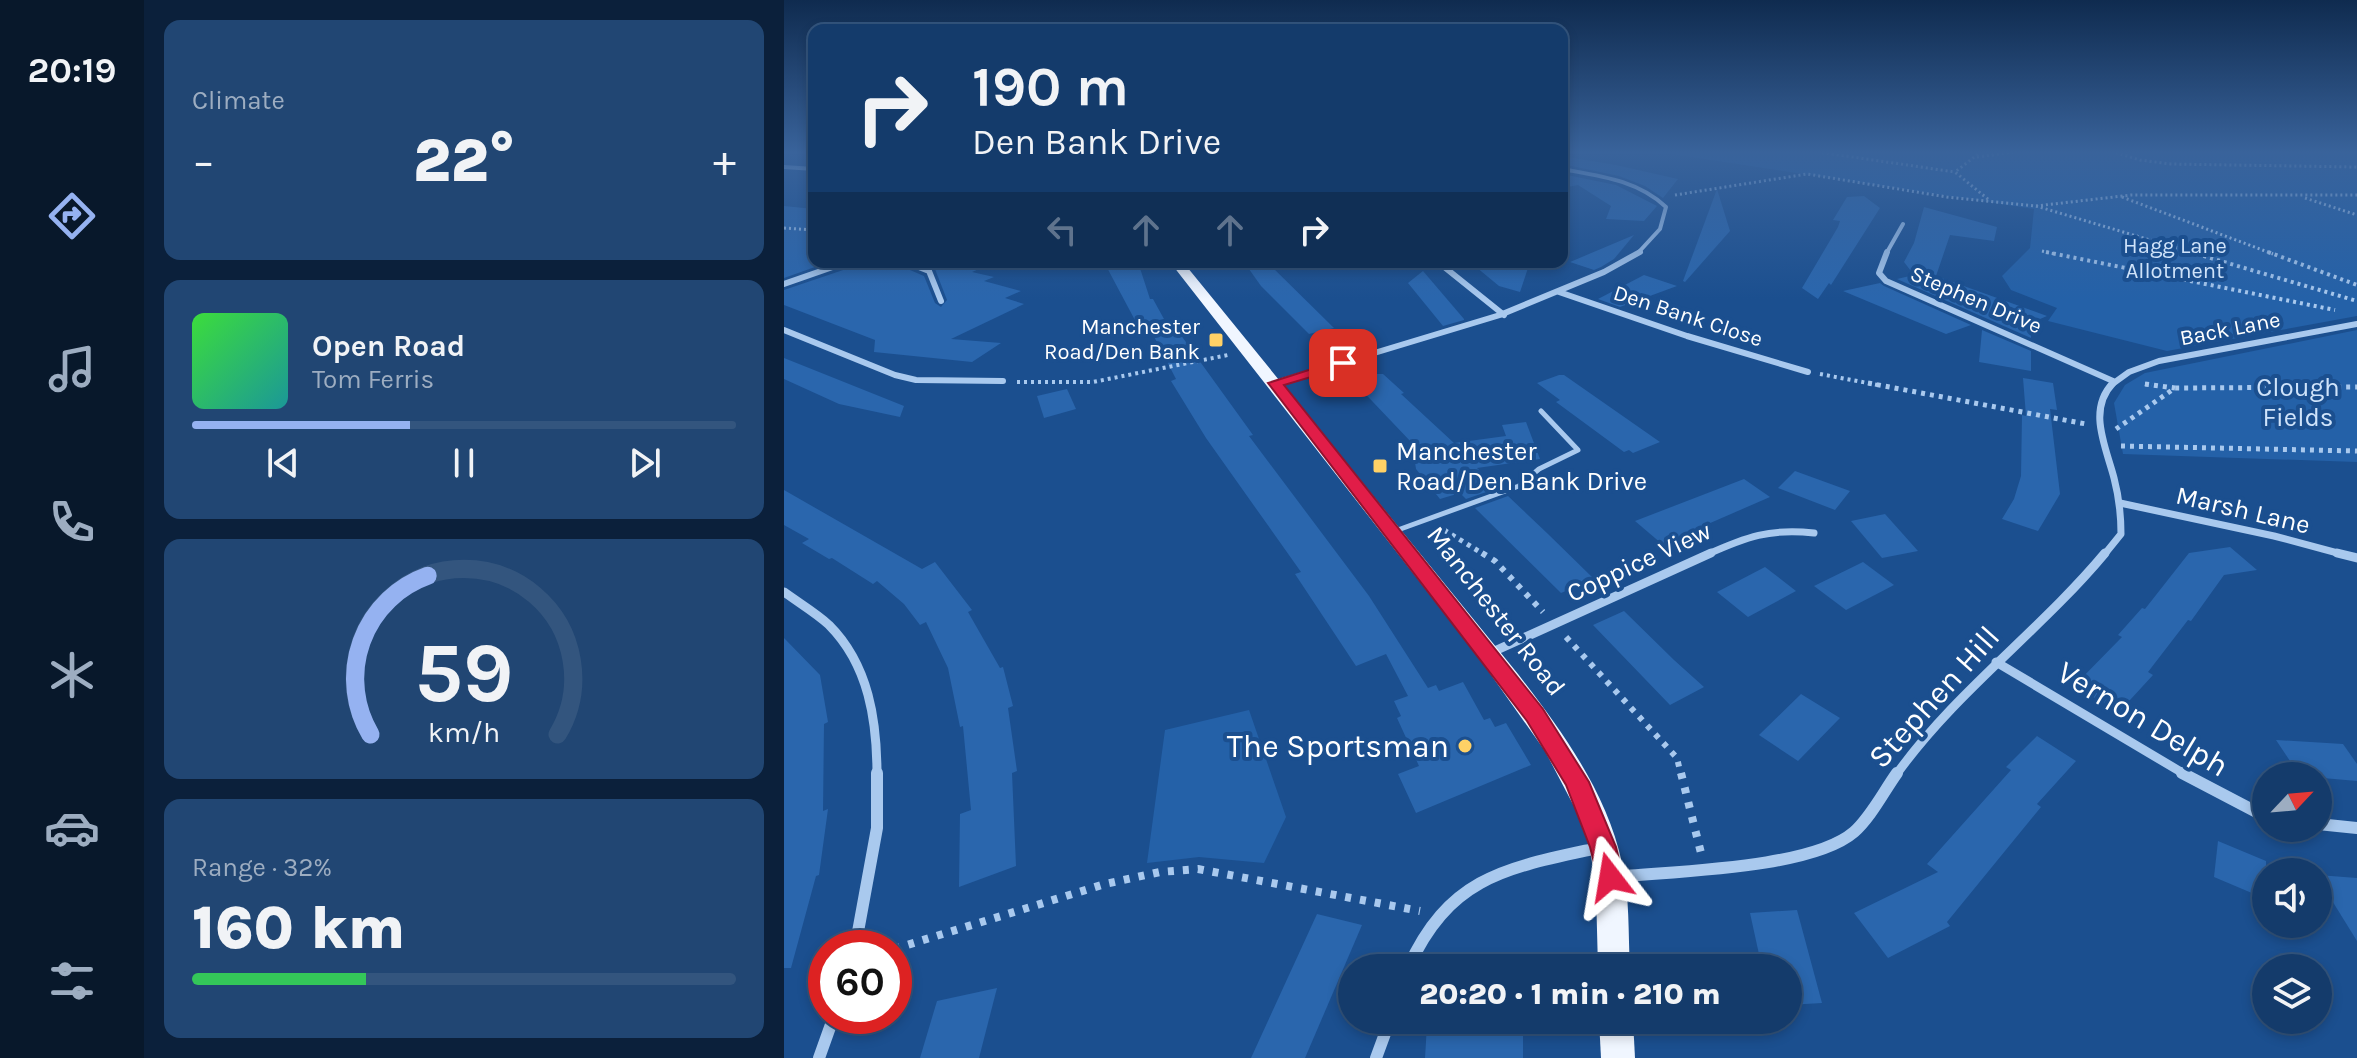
<!DOCTYPE html>
<meta charset="utf-8">
<style>
:root{--surface:#143b6b;--page:#214673;--text:#f1f3f6;--muted:#9dadc1;--line:#33557e;--accent:#95b2f1}
body{margin:0;font-family:Karla,sans-serif;background:var(--page);color:var(--text);height:100vh;display:flex;flex-direction:column;font-size:30px;white-space:nowrap}
*{box-sizing:border-box;margin:0}
p{font-size:26px;color:var(--muted)}
.icon{flex:none;width:44px;height:44px;fill:none;stroke:currentColor;stroke-width:2;stroke-linecap:round;stroke-linejoin:round}
.map{position:relative;flex:1;overflow:hidden}
.panel{display:flex;flex-direction:column;gap:20px;padding:20px;background:#0b203b;width:640px}
.panel>*{flex:none}
.hud{position:absolute;left:24px;top:24px;width:760px;height:244px;border-radius:16px;box-shadow:0 4px 12px #0003,0 0 0 2px var(--line);background:#143b6b;color:var(--text);overflow:hidden}
.needle{width:52px;rotate:64deg}
.buttons{position:absolute;left:1468px;top:762px;display:grid;gap:16px}
.buttons a{display:grid;place-items:center;width:80px;height:80px;border-radius:50%;background:var(--surface);box-shadow:0 4px 12px #0003,0 0 0 2px var(--line);font-size:40px}
.speed{position:absolute;left:24px;top:930px;display:flex;gap:16px;font-size:40px;font-weight:700;text-align:center}
.speed>*{display:grid;place-content:center;width:104px;height:104px;border-radius:50%;background:var(--surface);box-shadow:0 4px 12px #0003,0 0 0 2px var(--line);line-height:1}
.speed .limit{border:12px solid #d22;background:#fff;color:#111}
.pin{position:absolute;display:grid;place-items:center;width:68px;height:68px;color:#fff;margin:-34px;border-radius:16px;box-shadow:0 4px 12px #0006}
.me{position:absolute;width:88px;margin:-44px;rotate:346deg;stroke-linejoin:round;filter:drop-shadow(0 0 6px #0008)}
.turn{display:flex;align-items:center;gap:28px;height:168px;padding:0 32px;font-size:36px}
.turn .icon{width:104px;height:104px;stroke-width:2.5}
.turn b{display:block;font-size:56px;line-height:68px}
.lanes{display:flex;align-items:center;height:76px;padding:0 32px;background:#0003;justify-content:center;gap:40px;direction:ltr}
.lanes .off{opacity:.35}
.big{font-size:60px;font-weight:800;line-height:1.1}
.panel .widget{flex:1;display:flex;flex-direction:column;justify-content:center;gap:12px;min-width:0;padding:0 28px;border-radius:16px;background:var(--page)}
.panel .dial{align-items:center;gap:0}
.dial svg{height:208px;overflow:visible;fill:none;stroke:var(--line);stroke-width:7;stroke-linecap:round;text-anchor:middle}
.dial text{fill:var(--text);stroke:none}
.song{display:flex;align-items:center;gap:24px}
.cover{width:96px;height:96px;border-radius:12px;background:linear-gradient(135deg,hsl(120 70% 55%),hsl(180 70% 35%))}
.played{height:8px;border-radius:4px;background:linear-gradient(90deg,var(--accent) 40%,var(--line) 40%)}
.keys{display:flex;justify-content:space-around;direction:ltr}
.heat{display:flex;justify-content:space-between;align-items:center;font-size:44px;direction:ltr}
.charge{height:12px;border-radius:6px;background:linear-gradient(90deg,#34c759 32%,var(--line) 0)}
.trip{position:absolute;left:554px;top:954px;width:464px;height:80px;border-radius:40px;background:var(--surface);box-shadow:0 4px 12px #0003,0 0 0 2px var(--line);font-weight:800;line-height:80px;text-align:center}
main{display:flex;flex:1;min-height:0}
.dock{display:flex;flex-direction:column;width:144px;justify-content:space-around;align-items:center;background:#08182b;color:var(--muted)}
.dock .icon{width:56px;height:56px}
.dock .selected{color:var(--accent)}
.dock b{font-size:36px;color:var(--text)}
.map>svg:first-child{display:block}
</style>
<main>
<nav class="dock">
<b>20:19</b>
<svg class="icon selected" aria-label="directions" viewBox="0 0 24 24"><path d="M12 3l9 9-9 9-9-9zM9 14v-3h6M13 9l2 2-2 2"/></svg>
<svg class="icon" aria-label="music" viewBox="0 0 24 24"><path d="M9 18V5l10-2v13"/><circle cx="6" cy="18" r="3"/><circle cx="16" cy="16" r="3"/></svg>
<svg class="icon" aria-label="phone" viewBox="0 0 24 24"><path d="M5 4h4l2 5-3 2q2 4 5 5l2-3 5 2v4C11 20 4 13 5 4z"/></svg>
<svg class="icon" aria-label="climate" viewBox="0 0 24 24"><path d="M12 3v18M4 7l16 10M4 17L20 7"/></svg>
<svg class="icon" aria-label="car" viewBox="0 0 24 24"><path d="M5 17H2v-5l4-1 3-4h7l3 4 3 1v5h-3M9 17h6M6 11h13"/><circle cx="7" cy="17" r="2"/><circle cx="17" cy="17" r="2"/></svg>
<svg class="icon" aria-label="filters" viewBox="0 0 24 24"><path d="M4 7h16M4 17h16"/><circle cx="9" cy="7" r="2"/><circle cx="15" cy="17" r="2"/></svg>
</nav>
<section class="panel">
<div class="widget"><p>Climate</p>
<div class="heat"><a>−</a><b class="big">22°</b><a>+</a></div>
</div>
<div class="widget">
<div class="song"><i class="cover"></i><div><b>Open Road</b><p>Tom Ferris</p></div></div>
<div class="played"></div>
<div class="keys"><svg class="icon" aria-label="previous" viewBox="0 0 24 24"><path d="M18 5L8 12l10 7zM5 5v14"/></svg><svg class="icon" aria-label="pause" viewBox="0 0 24 24"><path d="M8 5v14M16 5v14"/></svg><svg class="icon" aria-label="next" viewBox="0 0 24 24"><path d="M6 5l10 7-10 7zM19 5v14"/></svg></div>
</div>
<div class="widget dial"><svg viewBox="0 0 100 80">
<path d="M14 69A42 42 0 1 1 86 69"/>
<path d="M14 69A42 42 0 0 1 36 8" stroke="#95b2f1"/>
<text x="50" y="56" font-size="32" font-weight="700">59</text>
<text x="50" y="72" font-size="11">km/h</text>
</svg></div>
<div class="widget"><p>Range · 32%</p><b class="big">160 km</b><div class="charge"></div></div>
</section>
<div class="map">
<svg width="1573" height="1058" viewBox="0 0 1573 1058">
<rect width="100%" height="100%" fill="#1b4f8f"/>
<g fill="#2461a8">
<path d="M868 151H1573V316L1383 351 1264 321 1273 308 1227 290 1218 276 1246 248 1250 209Z"/>
<path d="M1573 330V462L1339 454 1330 403 1341 385 1361 373Z"/>
<path d="M465 710 502 817 480 863 415 857 363 863 381 730Z"/>
</g>
<g fill="#2a66ad">
<path d="M778 156 832 165 894 179 879 198 861 186 835 176 778 164Z"/>
<path d="M778 174 832 185 873 206 860 221 822 219 827 206 794 185 778 188Z"/>
<path d="M933 189 946 231 901 282 899 281Z"/>
<path d="M1080 196 1096 208 1047 285 1045 283 1034 299 1018 288 1054 227 1056 221 1049 220 1063 197Z"/>
<path d="M0 206 30 209V262H45L0 278Z"/>
<path d="M1140 207 1213 227 1210 241 1166 235 1152 276 1263 316 1247 323V338L1113 279 1130 275 1120 262 1130 243Z"/>
<path d="M850 235 830 259 817 267 810 270 786 262Z"/>
<path d="M69 262H116L119 267 140 276 151 303 157 307 163 300 151 269 138 262H211L188 272 210 277 200 281 237 291 221 298 240 304 167 339 217 343 188 362 90 352 91 340 0 305V290L65 268Z"/>
<path d="M320 262H354L366 299H369L380 319 353 324Z"/>
<path d="M460 262H483L550 328 525 334 477 286Z"/>
<path d="M686 262H746L736 292 715 286Z"/>
<path d="M639 271 680 319V320L659 326 624 283Z"/>
<path d="M860 275 893 286 836 307 814 299Z"/>
<path d="M1096 283 1100 286 1187 325 1162 334 1059 291Z"/>
<path d="M386 320 469 435 465 436 585 596 644 688 652 685 655 691 679 682 700 720 706 718 711 727 722 723 747 765 632 813 614 774 635 766 613 718 617 716 610 701 624 696 602 654 572 666 511 574 517 572 422 438 387 381 392 379 364 325Z"/>
<path d="M1198 330 1247 351V371L1195 362Z"/>
<path d="M0 358 120 406 116 417 55 404 0 379Z"/>
<path d="M593 374H599L620 393 617 394 670 443 722 436 718 425 742 422 756 459 693 468 714 488 682 499 676 493 656 499 632 469 628 443 569 381Z"/>
<path d="M775 375H780L876 442 849 453 845 450 840 452 772 402 776 400 753 383Z"/>
<path d="M1239 378 1269 383 1273 410 1266 409 1276 494 1254 531 1218 519 1230 499 1237 476 1238 415 1242 416Z"/>
<path d="M283 389 292 409 260 418 253 396Z"/>
<path d="M1011 471 1066 491 1051 510 994 488Z"/>
<path d="M960 479 986 497 878 544 851 521Z"/>
<path d="M0 490 138 569 151 562 188 610 184 612 216 668 219 667 229 706 224 708 233 771 228 773 232 866 175 887 176 814 187 810 179 726 176 727 164 668 142 622 136 625 120 604 93 581 89 584 48 558 45 559 18 543 25 539 0 525Z"/>
<path d="M724 496 764 534 810 579 777 593 691 508Z"/>
<path d="M1101 514 1134 551 1098 558 1067 521Z"/>
<path d="M1446 547 1473 570 1440 575 1407 621 1404 620 1364 672 1369 675 1335 712 1290 686 1338 637 1334 635 1358 608 1361 609 1405 553Z"/>
<path d="M1079 562 1110 585 1062 610 1030 586Z"/>
<path d="M981 567 1012 591 964 617 933 592Z"/>
<path d="M840 611 890 660 920 687 886 705 809 625Z"/>
<path d="M0 638 36 675 44 722 40 724 39 811 44 809 35 875 32 876 7 968H0Z"/>
<path d="M1017 694 1056 718 1014 761 975 735Z"/>
<path d="M1253 736 1292 761 1253 804 1257 807 1163 922 1166 926 1104 958 1070 913 1154 872 1143 864 1227 770 1222 767Z"/>
<path d="M1492 740 1559 744 1573 764V781L1516 776Z"/>
<path d="M1434 841 1482 861V899L1430 877Z"/>
<path d="M1534 875 1573 878V941L1534 878Z"/>
<path d="M1013 910 1038 1003 1004 1005V968H978L966 913Z"/>
<path d="M533 914 578 925 521 1058H467Z"/>
<path d="M213 988 195 1058H136L153 1001Z"/>
<path d="M739 1020V1058H641L643 1025Z"/>
</g>
<g fill="none" stroke-linecap="round" stroke-linejoin="round">
<g stroke="#a9c9ee" stroke-width="3" stroke-dasharray="2 3" stroke-linecap="butt">
<path d="M1028 151 1171 172"/>
<path d="M1198 151 1171 172 1205 200"/>
<path d="M1327 151 1356 160 1387 164 1573 167"/>
<path d="M1193 157 1236 151"/>
<path d="M891 195 1023 174 1163 197 1252 206 1413 254"/>
<path d="M1338 197 1489 254"/>
<path d="M1521 198 1573 215"/>
<path d="M1252 206 1347 195H1573"/>
<path d="M0 228 30 230"/>
<path d="M1258 251 1271 254"/>
</g>
<g stroke="#a9c9ee" stroke-width="4" stroke-dasharray="3 4" stroke-linecap="butt">
<path d="M1262 252 1551 310"/>
<path d="M1406 252 1573 301"/>
<path d="M1484 252 1573 285"/>
<path d="M1036 374 1094 385"/>
<path d="M233 382H309L444 355"/>
<path d="M1361 384 1368 385"/>
</g>
<g stroke="#a9c9ee" stroke-width="5" stroke-dasharray="4 5" stroke-linecap="butt">
<path d="M1084 383 1302 424"/>
<path d="M1361 384 1391 388"/>
<path d="M1332 429 1391 388 1573 387"/>
<path d="M1337 446 1573 451"/>
<path d="M660 530 701 555"/>
</g>
<g stroke="#a9c9ee" stroke-width="6" stroke-dasharray="5 7" stroke-linecap="butt">
<path d="M698 553 711 561 759 612"/>
<path d="M782 637 893 758 897 775"/>
</g>
<g stroke="#a9c9ee" stroke-width="8" stroke-dasharray="6 9" stroke-linecap="butt">
<path d="M897 773 917 853"/>
<path d="M110 949 321 884 376 872 414 869 636 911"/>
</g>
<path stroke="#a9c9ee" stroke-width="5" d="M611 531 735 486 755 469 794 450 757 411"/>
<g stroke="#a9c9ee" stroke-width="4">
<path d="M0 167 30 169"/>
<path d="M778 169C816 176 853 180 882 207L876 229 853 254"/>
<path d="M1102 254 1119 224"/>
</g>
<g stroke="#a9c9ee" stroke-width="6">
<path d="M1103 252 1095 273 1102 281 1329 381"/>
<path d="M122 262 145 271 157 301"/>
<path d="M654 262 720 315"/>
<path d="M0 284 63 262"/>
<path d="M775 292 903 336 1024 372"/>
<path d="M0 330 111 375 132 380 219 381"/>
<path d="M491 383 716 315 820 272 856 252"/>
<path d="M1327 385 1345 372 1375 361 1573 324"/>
</g>
<g stroke="#a9c9ee" stroke-width="7">
<path d="M1336 503 1490 536 1561 555"/>
<path d="M922 555C962 537 986 528 1030 533"/>
<path d="M1320 555 1337 534C1337 514 1335 497 1330 478 1322 447 1303 410 1329 383"/>
</g>
<g stroke="#a9c9ee" stroke-width="9">
<path d="M1553 553 1573 558"/>
<path d="M0 592C15 603 32 613 45 625 85 665 93 721 93 775"/>
<path d="M704 654 927 553"/>
<path d="M1212 662 1402 775"/>
<path d="M1112 775C1171 692 1256 631 1321 553"/>
</g>
<g stroke="#a9c9ee" stroke-width="12">
<path d="M1398 773 1482 817"/>
<path d="M1534 824 1573 828"/>
<path d="M831 877C890 871 1027 869 1070 832 1087 817 1100 791 1113 773"/>
<path d="M71 948 93 828V773"/>
<path d="M624 968C666 876 722 868 814 848"/>
<path d="M35 1058 50 1016"/>
<path d="M592 1058 606 1020"/>
</g>
<g fill="#f0f6ff" fill-rule="evenodd">
<path d="M386 262H399L430 300 734 674C777 730 823 792 838 863 846 897 844 933 846 968H814L812 892 806 848 793 812 761 751 693 655Z"/>
<path d="M815 1020H849L851 1058H817Z"/>
</g>
</g>
<linearGradient id="sky" x2="0" y2="1"><stop stop-color="#0f2b4f"/><stop offset="0.51" stop-color="#39639b"/><stop offset="1" stop-color="#39639b" stop-opacity="0"/></linearGradient>
<rect width="1573" height="299" fill="url(#sky)"/>
<path fill="#e11d48" stroke="#92132f" stroke-width="2" d="M559 359 566 363 564 366 500 385 759 709 805 782 832 847 839 877 836 886 826 890 816 886 806 847 782 785 743 721 484 383Z"/>
<g fill="#ffd166" stroke="#1b4f8f" stroke-width="3">
<rect x="424" y="332" width="16" height="16" rx="4"/>
<rect x="588" y="458" width="16" height="16" rx="4"/>
<circle cx="681" cy="746" r="8"/>
</g>
<g text-anchor="middle" dominant-baseline="central" stroke-width="8" stroke-linejoin="round" paint-order="stroke">
<g font-size="22" fill="#cfe3fa" stroke="#1b4f8f">
<text x="1391" y="246">Hagg Lane<tspan x="1391" dy="25">Allotment</tspan></text>
</g>
<g font-size="22" fill="#fff" stroke="#1b4f8f">
<text transform="translate(1192 300) rotate(23)">Stephen Drive</text>
<text transform="translate(904 316) rotate(18)">Den Bank Close</text>
<text transform="translate(1446 329) rotate(-11)">Back Lane</text>
</g>
<g font-size="22" fill="#fff" stroke="#1b4f8f" text-anchor="end">
<text x="416" y="327">Manchester<tspan x="416" dy="25">Road/Den Bank</tspan></text>
</g>
<g font-size="26" fill="#cfe3fa" stroke="#1b4f8f">
<text x="1514" y="387">Clough<tspan x="1514" dy="30">Fields</tspan></text>
</g>
<g font-size="26" fill="#fff" stroke="#1b4f8f" text-anchor="start">
<text x="612" y="451">Manchester<tspan x="612" dy="30">Road/Den Bank Drive</tspan></text>
</g>
<g font-size="26" fill="#fff" stroke="#1b4f8f">
<text transform="translate(1459 510) rotate(13)">Marsh Lane</text>
<text transform="translate(855 562) rotate(-25)">Coppice View</text>
<text transform="translate(712 611) rotate(52)">Manchester Road</text>
</g>
<g font-size="32" fill="#fff" stroke="#1b4f8f">
<text transform="translate(1150 697) rotate(-48)">Stephen Hill</text>
<text transform="translate(1359 719) rotate(31)">Vernon Delph</text>
</g>
<g font-size="32" fill="#fff" stroke="#1b4f8f" text-anchor="end">
<text x="665" y="746">The Sportsman</text>
</g>
</g>
</svg>
<div class="buttons">
<a><svg class="needle" viewBox="-14 -14 28 28"><path d="M0-13l5 13h-10z" fill="#e53935"/><path d="M0 13l5-13h-10z" fill="#9dadc1"/></svg></a>
<a><svg class="icon" aria-label="sound" viewBox="0 0 24 24"><path d="M4 9h4l5-4v14l-5-4H4zM17 9q2 3 0 6"/></svg></a>
<a><svg class="icon" aria-label="layers" viewBox="0 0 24 24"><path d="M12 4l9 5-9 5-9-5zM3 14l9 5 9-5"/></svg></a>
</div>
<div class="speed"><div class="limit">60</div></div>
<div class="pin" style="left:559px;top:363px;background:#d93025"><svg class="icon" aria-label="arrive" viewBox="0 0 24 24"><path d="M6 21V4h12l-3 4 3 4H6"/></svg></div>
<svg class="me" style="left:826px;top:877px" viewBox="-20 -20 40 40"><path d="M0-17L14 15 0 8-14 15z" fill="#e11d48" stroke="#fff" stroke-width="4"/></svg>
<div class="trip">20:20 · 1 min · 210 m</div>
<div class="hud">
<div class="turn"><svg class="icon" aria-label="right" viewBox="0 0 24 24"><path d="M7 20v-9h11M14 6l5 5-5 5"/></svg><div><b>190 m</b>Den Bank Drive</div></div>
<div class="lanes"><svg class="icon off" aria-label="left" viewBox="0 0 24 24"><path d="M17 20v-9H6M10 6l-5 5 5 5"/></svg><svg class="icon off" aria-label="ahead" viewBox="0 0 24 24"><path d="M12 20V5M6 11l6-6 6 6"/></svg><svg class="icon off" aria-label="ahead" viewBox="0 0 24 24"><path d="M12 20V5M6 11l6-6 6 6"/></svg><svg class="icon" aria-label="right" viewBox="0 0 24 24"><path d="M7 20v-9h11M14 6l5 5-5 5"/></svg></div>
</div>
</div>
</main>
